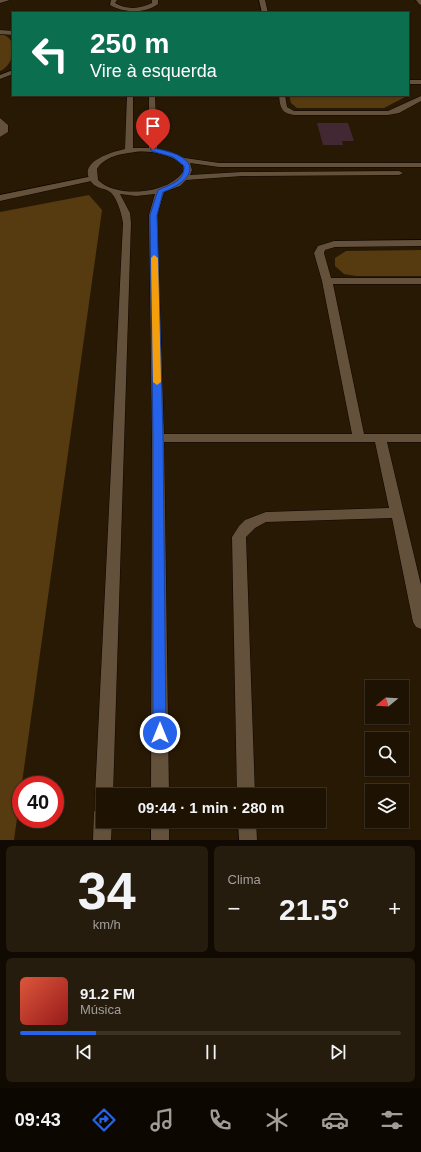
<!DOCTYPE html>
<html lang="pt">
<meta charset="utf-8">
<style>
:root{--surface:#1e1303;--page:#261c0d;--text:#f1f3f6;--muted:#a19e9a;--line:#3c3225;--accent:#2563eb}
body{margin:0;font-family:Helvetica,sans-serif;background:var(--page);color:var(--text);height:100vh;display:flex;flex-direction:column;font-size:15px;white-space:nowrap}
*{box-sizing:border-box;margin:0}
p{font-size:13px;color:var(--muted)}
.icon{flex:none;width:22px;height:22px;fill:none;stroke:currentColor;stroke-width:2;stroke-linecap:round;stroke-linejoin:round}
.map{position:relative;height:840px;overflow:hidden}
.details{display:flex;flex-direction:column;gap:6px;padding:6px;background:#100a02;flex:1}
.details>*{flex:none}
.banner{position:absolute;left:12px;top:12px;width:397px;height:84px;border-radius:0px;box-shadow:0 1px 3px #0004,0 0 0 1px var(--line);background:#0b6e4f;color:#fff;overflow:hidden}
.needle{width:26px;rotate:252deg}
.controls{position:absolute;left:365px;top:680px;display:grid;gap:8px}
.controls a{display:grid;place-items:center;width:44px;height:44px;border-radius:0px;background:var(--surface);box-shadow:0 1px 3px #0004,0 0 0 1px var(--line);font-size:20px}
.speed{position:absolute;left:12px;top:776px;display:flex;gap:8px;font-size:20px;font-weight:700;text-align:center}
.speed>*{display:grid;place-content:center;width:52px;height:52px;border-radius:50%;background:var(--surface);box-shadow:0 1px 3px #0004,0 0 0 1px var(--line);line-height:1}
.speed .limit{border:6px solid #d22;background:#fff;color:#111}
.pin{position:absolute;display:grid;place-items:center;width:34px;height:34px;color:#fff;margin:-41px -17px;border-radius:50% 50% 50% 0;rotate:-45deg;box-shadow:0 0 4px #0007}
.pin .icon{rotate:45deg}
.me{position:absolute;width:44px;margin:-22px;rotate:0deg;stroke-linejoin:round;filter:drop-shadow(0 0 3px #0008)}
.turn{display:flex;align-items:center;gap:14px;height:84px;padding:0 12px;font-size:18px}
.turn .icon{width:52px;height:52px;stroke-width:2.5}
.turn b{display:block;font-size:28px;line-height:34px}
.big{font-size:30px;font-weight:700;line-height:1.1}
.details .card{flex:1;display:flex;flex-direction:column;justify-content:center;gap:6px;min-width:0;padding:0 14px;border-radius:6px;background:var(--page)}
.details .dial{align-items:center;gap:0}
.dial b{font-size:52px;line-height:1}
.song{display:flex;align-items:center;gap:12px}
.cover{width:48px;height:48px;border-radius:6px;background:linear-gradient(135deg,hsl(10 70% 55%),hsl(0 70% 35%))}
.played{height:4px;border-radius:2px;background:linear-gradient(90deg,var(--accent) 20%,var(--line) 20%)}
.keys{display:flex;justify-content:space-around;direction:ltr}
.heat{display:flex;justify-content:space-between;align-items:center;font-size:22px;direction:ltr}
.details .tiles{flex:1;display:grid;gap:6px;grid-template-columns:1fr 1fr}
.card:last-child{grid-column:span 2}
.trip{position:absolute;left:96px;top:788px;width:230px;height:40px;border-radius:0px;background:var(--surface);box-shadow:0 1px 3px #0004,0 0 0 1px var(--line);font-weight:700;line-height:40px;text-align:center}
.dock{display:flex;height:64px;justify-content:space-around;align-items:center;background:#0c0801;color:var(--muted)}
.dock .icon{width:28px;height:28px}
.dock .selected{color:var(--accent)}
.dock b{font-size:18px;color:var(--text)}
.map>svg:first-child{display:block}
</style>
<div class="map">
<svg width="421" height="840" viewBox="0 0 421 840">
<rect width="100%" height="100%" fill="#281904"/>
<g fill="#563a10">
<path d="M0 34C20 37 15 65 0 71Z"/>
<path d="M408 94 409 95 384 108H297L291 103 289 95H408Z"/>
<path d="M89 195 102 210 14 840H0V212Z"/>
<path d="M421 250V276H356L344 274 335 266V258L346 251Z"/>
</g>
<path fill="#412833" d="M317 123H348L354 141H342L343 145H323Z"/>
<g fill="none" stroke-linecap="round" stroke-linejoin="round">
<defs>
<g id="street">
<path d="M0 0H10L0 3Z"/>
<path d="M259 0H265L268 13H262Z"/>
<path d="M416 0H421V5L419 4Z"/>
<path d="M0 30 13 31V35L0 34Z"/>
<path d="M13 70V74L0 79V75Z"/>
<rect x="408" y="80" width="13" height="4"/>
<path d="M279 95H285L287 107 294 111H388L421 96V101L399 113 388 115H294C281 113 280 107 279 95Z"/>
<path d="M0 118 8 125V132L0 137Z"/>
<path d="M93 176 97 178 96 180 0 201V195Z"/>
<path d="M421 240V246L335 247 325 250 324 253 331 278H421V284H333L364 434H421V442H387L421 585V629L416 627 413 622 392 518 266 522 255 528 246 537 255 795H237L232 537 239 526 245 520 266 512 389 508 375 442H158L154 441 152 438 154 435 158 434H352L322 281 314 253 318 246 334 241Z"/>
<path d="M238 821H256L257 840H239Z"/>
</g>
<g id="secondary">
<path d="M111 0H117L115 3C127 10 140 9 152 3V0H158V4C145 14 124 13 110 5Z"/>
<path d="M127 95H133V148H149V95H155L157 149 185 158 219 163H421V167H219L190 163 192 170 190 175 242 172 399 171 403 173 399 175 242 176 186 180 180 186 164 192 157 215 164 438 169 795H151L152 438 149 215 155 194 136 196 120 194 130 213 131 223 113 795H103V821H112L111 840H93L94 812 97 806 102 803 98 801 95 795 123 223C122 215 117 197 110 192 105 188 98 189 93 184 74 163 111 152 125 149ZM135 152C150 150 171 154 183 165L184 170C171 194 117 199 98 180L97 169C105 156 121 154 135 152Z"/>
<rect x="151" y="821" width="18" height="19"/>
</g>
</defs>
<use href="#street" stroke="#100400" stroke-width="1"/>
<use href="#secondary" stroke="#100400" stroke-width="1"/>
<use href="#street" fill="#63513b" fill-rule="evenodd"/>
<use href="#secondary" fill="#63513b" fill-rule="evenodd"/>
</g>
<path fill="#2563eb" stroke="#184099" d="M151 148C156 148 161 150 166 151 204 161 192 181 163 192L157 215 163 438 166 733 164 737 160 739 155 737 153 733V438L150 215 158 190C170 185 185 181 184 166L173 157 151 151Z"/>
<path fill="#f59e0b" d="M154 255 158 258 161 382 157 385 153 382 151 258Z"/>
</svg>
<div class="controls">
<a><svg class="needle" viewBox="-14 -14 28 28"><path d="M0-13l5 13h-10z" fill="#e53935"/><path d="M0 13l5-13h-10z" fill="#a19e9a"/></svg></a>
<a><svg class="icon" aria-label="search" viewBox="0 0 24 24"><circle cx="10" cy="10" r="6"/><path d="M15 15l6 6"/></svg></a>
<a><svg class="icon" aria-label="layers" viewBox="0 0 24 24"><path d="M12 4l9 5-9 5-9-5zM3 14l9 5 9-5"/></svg></a>
</div>
<div class="speed"><div class="limit">40</div></div>
<div class="pin" style="left:153px;top:150px;background:#d93025"><svg class="icon" aria-label="arrive" viewBox="0 0 24 24"><path d="M6 21V4h12l-3 4 3 4H6"/></svg></div>
<svg class="me" style="left:160px;top:733px" viewBox="-20 -20 40 40"><circle r="17" fill="#2563eb" stroke="#fff" stroke-width="3"/><path d="M0-11L8 9 0 5-8 9z" fill="#fff"/></svg>
<div class="trip">09:44 · 1 min · 280 m</div>
<div class="banner">
<div class="turn"><svg class="icon" aria-label="left" viewBox="0 0 24 24"><path d="M17 20v-9H6M10 6l-5 5 5 5"/></svg><div><b>250 m</b>Vire à esquerda</div></div>
</div>
</div>
<section class="details">
<div class="tiles">
<div class="card dial"><b>34</b><p>km/h</p></div>
<div class="card"><p>Clima</p>
<div class="heat"><a>−</a><b class="big">21.5°</b><a>+</a></div>
</div>
<div class="card">
<div class="song"><i class="cover"></i><div><b>91.2 FM</b><p>Música</p></div></div>
<div class="played"></div>
<div class="keys"><svg class="icon" aria-label="previous" viewBox="0 0 24 24"><path d="M18 5L8 12l10 7zM5 5v14"/></svg><svg class="icon" aria-label="pause" viewBox="0 0 24 24"><path d="M8 5v14M16 5v14"/></svg><svg class="icon" aria-label="next" viewBox="0 0 24 24"><path d="M6 5l10 7-10 7zM19 5v14"/></svg></div>
</div>
</div>
</section>
<nav class="dock">
<b>09:43</b>
<svg class="icon selected" aria-label="directions" viewBox="0 0 24 24"><path d="M12 3l9 9-9 9-9-9zM9 14v-3h6M13 9l2 2-2 2"/></svg>
<svg class="icon" aria-label="music" viewBox="0 0 24 24"><path d="M9 18V5l10-2v13"/><circle cx="6" cy="18" r="3"/><circle cx="16" cy="16" r="3"/></svg>
<svg class="icon" aria-label="phone" viewBox="0 0 24 24"><path d="M5 4h4l2 5-3 2q2 4 5 5l2-3 5 2v4C11 20 4 13 5 4z"/></svg>
<svg class="icon" aria-label="climate" viewBox="0 0 24 24"><path d="M12 3v18M4 7l16 10M4 17L20 7"/></svg>
<svg class="icon" aria-label="car" viewBox="0 0 24 24"><path d="M5 17H2v-5l4-1 3-4h7l3 4 3 1v5h-3M9 17h6M6 11h13"/><circle cx="7" cy="17" r="2"/><circle cx="17" cy="17" r="2"/></svg>
<svg class="icon" aria-label="filters" viewBox="0 0 24 24"><path d="M4 7h16M4 17h16"/><circle cx="9" cy="7" r="2"/><circle cx="15" cy="17" r="2"/></svg>
</nav>
